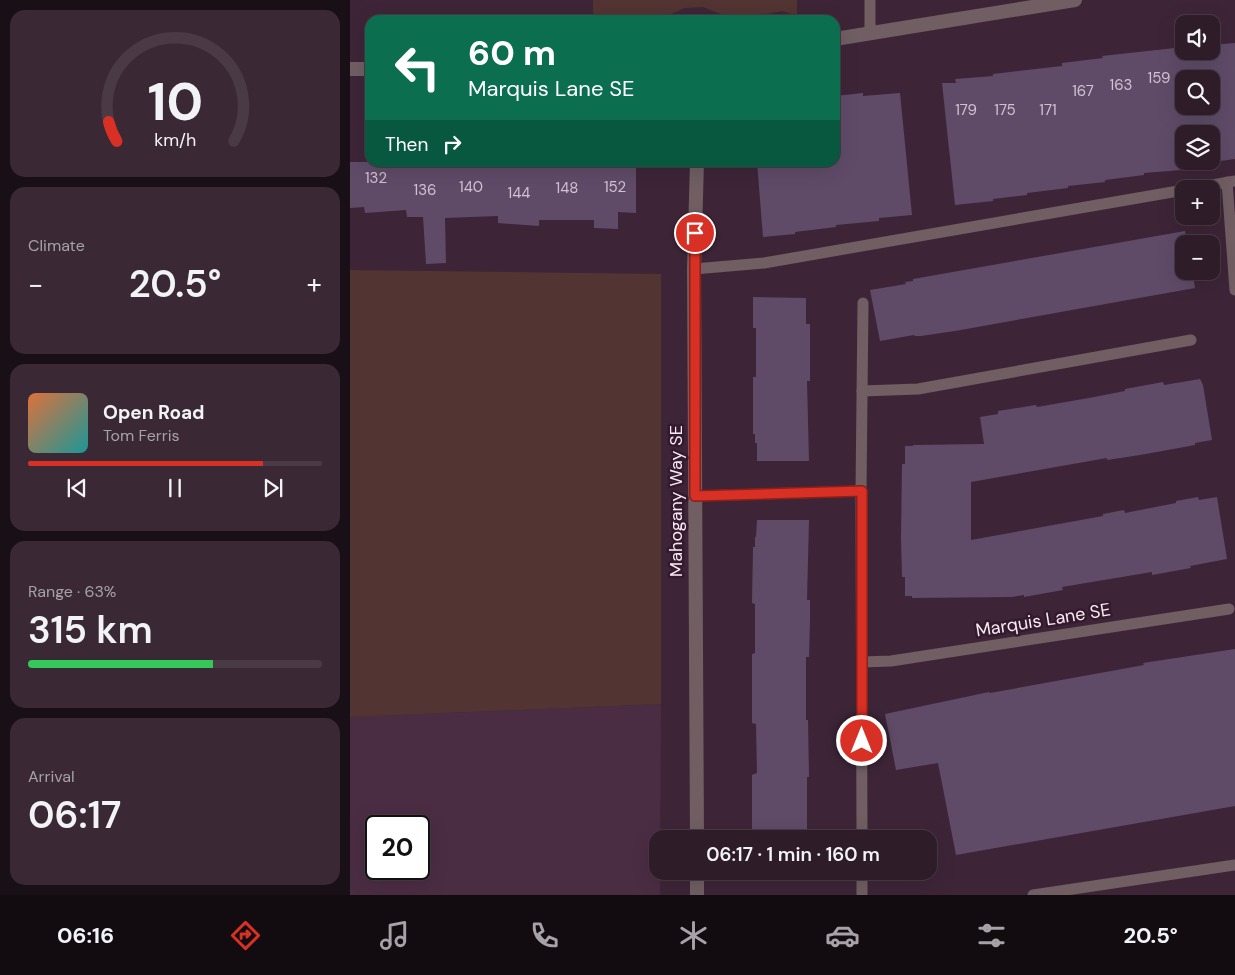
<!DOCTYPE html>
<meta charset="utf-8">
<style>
:root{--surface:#2e1c29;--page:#3a2935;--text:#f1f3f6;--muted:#a7a1a8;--line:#493a46;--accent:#d93025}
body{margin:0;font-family:"DM Sans",sans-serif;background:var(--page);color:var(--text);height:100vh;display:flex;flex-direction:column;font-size:19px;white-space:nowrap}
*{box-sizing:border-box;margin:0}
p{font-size:16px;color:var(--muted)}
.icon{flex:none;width:28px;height:28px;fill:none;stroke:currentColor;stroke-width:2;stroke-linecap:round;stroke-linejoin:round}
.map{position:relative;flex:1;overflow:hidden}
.drawer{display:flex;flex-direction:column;gap:10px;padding:10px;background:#190f17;width:350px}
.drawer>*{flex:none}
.hud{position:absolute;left:15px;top:15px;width:475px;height:152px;border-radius:15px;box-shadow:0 5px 20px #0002,0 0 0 1px var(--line);background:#0b6e4f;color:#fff;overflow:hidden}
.tools{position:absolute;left:825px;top:15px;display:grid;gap:10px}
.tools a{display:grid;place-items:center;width:45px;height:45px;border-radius:10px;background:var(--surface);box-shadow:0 5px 20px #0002,0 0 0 1px var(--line);font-size:25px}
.speed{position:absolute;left:15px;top:815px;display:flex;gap:10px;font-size:25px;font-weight:700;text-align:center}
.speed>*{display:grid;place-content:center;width:65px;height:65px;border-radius:50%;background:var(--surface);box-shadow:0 5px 20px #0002,0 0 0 1px var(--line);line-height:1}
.speed .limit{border:2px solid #111;border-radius:8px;background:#fff;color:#111}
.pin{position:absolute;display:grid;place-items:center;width:42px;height:42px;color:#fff;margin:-21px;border:2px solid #fff;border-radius:50%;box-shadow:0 1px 5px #0007}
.me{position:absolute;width:55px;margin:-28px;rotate:0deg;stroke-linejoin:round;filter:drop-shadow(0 0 4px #0008)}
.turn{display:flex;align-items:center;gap:18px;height:105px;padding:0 20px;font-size:22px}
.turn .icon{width:65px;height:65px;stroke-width:2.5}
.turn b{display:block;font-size:35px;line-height:42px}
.then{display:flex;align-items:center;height:48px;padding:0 20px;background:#0003;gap:10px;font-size:19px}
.big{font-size:38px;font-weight:600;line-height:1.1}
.drawer .tile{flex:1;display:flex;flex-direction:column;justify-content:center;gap:8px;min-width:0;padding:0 18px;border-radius:15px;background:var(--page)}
.drawer .dial{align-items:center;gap:0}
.dial svg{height:130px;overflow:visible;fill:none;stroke:var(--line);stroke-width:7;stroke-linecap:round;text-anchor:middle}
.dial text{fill:var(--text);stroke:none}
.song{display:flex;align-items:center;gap:15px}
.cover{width:60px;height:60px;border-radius:8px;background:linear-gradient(135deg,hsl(20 70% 55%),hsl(180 70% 35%))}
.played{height:5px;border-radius:2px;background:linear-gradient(90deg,var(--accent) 80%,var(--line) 80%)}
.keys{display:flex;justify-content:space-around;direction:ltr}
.heat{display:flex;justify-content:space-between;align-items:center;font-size:28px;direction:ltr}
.charge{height:8px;border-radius:4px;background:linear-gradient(90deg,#34c759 63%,var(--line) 0)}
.trip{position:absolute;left:299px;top:830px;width:288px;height:50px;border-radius:15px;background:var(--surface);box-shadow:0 5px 20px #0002,0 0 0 1px var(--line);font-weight:600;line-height:50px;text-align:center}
.tab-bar{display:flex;height:80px;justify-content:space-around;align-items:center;background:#120b10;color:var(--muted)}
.tab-bar .icon{width:35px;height:35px}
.tab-bar .current{color:var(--accent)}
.tab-bar b{font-size:22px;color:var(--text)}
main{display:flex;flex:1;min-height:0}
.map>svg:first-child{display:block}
</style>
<main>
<section class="drawer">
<div class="tile dial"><svg viewBox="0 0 100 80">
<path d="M14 69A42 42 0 1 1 86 69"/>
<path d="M14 69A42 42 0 0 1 9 57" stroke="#d93025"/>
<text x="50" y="56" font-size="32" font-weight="700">10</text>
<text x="50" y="72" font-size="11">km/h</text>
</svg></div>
<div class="tile"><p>Climate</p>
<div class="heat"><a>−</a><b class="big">20.5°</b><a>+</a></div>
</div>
<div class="tile">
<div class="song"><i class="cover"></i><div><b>Open Road</b><p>Tom Ferris</p></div></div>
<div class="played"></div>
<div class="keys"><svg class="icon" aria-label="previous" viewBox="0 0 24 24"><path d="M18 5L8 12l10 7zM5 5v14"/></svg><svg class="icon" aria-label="pause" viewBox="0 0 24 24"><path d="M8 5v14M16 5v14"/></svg><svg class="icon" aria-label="next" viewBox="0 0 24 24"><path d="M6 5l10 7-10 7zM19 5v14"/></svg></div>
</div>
<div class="tile"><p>Range · 63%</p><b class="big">315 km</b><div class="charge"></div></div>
<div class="tile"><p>Arrival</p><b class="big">06:17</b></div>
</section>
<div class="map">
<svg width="885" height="895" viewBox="0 0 885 895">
<rect width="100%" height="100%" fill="#3d2537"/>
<path fill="#4b2d43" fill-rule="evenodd" d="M311 704 310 839H308V871H310V895H0V717ZM26 826H69V869H26Z"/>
<g fill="#523432">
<path d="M243 0H447V16L432 11 385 20 353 7 335 8 307 20H243Z"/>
<path d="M0 270 311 274V704L0 717Z"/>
</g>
<g fill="#5f4b68" fill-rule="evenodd">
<path d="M885 43V159L870 161V163L832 167V170L794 173V175L755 180V182L718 186V188L677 193V195L643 199V201L605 205 592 83H606L605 79 643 76V74L712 66V63L753 58 752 56 834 47V51H861V45ZM834 79H861V106H834ZM834 134H861V161H834Z"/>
<path d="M513 93V96L550 93 562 215 529 218V221L486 225V227L445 232V234L413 237 407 162H485V96Z"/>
<path d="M0 162H286V213L268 212V229L244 228V220H189V226L148 223V216L95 218 96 263 76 264 73 217H57L56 210 15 213 14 207 0 208Z"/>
<path d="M835 231 837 244H834V271H842L845 288 605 331 571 336H565L564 335 530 341 520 290 556 284 555 282 563 281V279Z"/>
<path d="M403 297 456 298V324H460V381H457L459 461H407V443H405V434H403V377H406V328H403Z"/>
<path d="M850 379 853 385 862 440 845 443V445L790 455 757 460V458L621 482V540L753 516V514L774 510 775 513 826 503V501L848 497 849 500 867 497 877 559 840 566 841 568 802 575V572L712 587 713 590 674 597V595L662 597 562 598V596H555V577H552L551 539 552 464H555V446H563V445L634 444 630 417 648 414V411L686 405 687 407 739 398 775 391V389L813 382 814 385Z"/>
<path d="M407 520H459L457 600H460V621L459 657H456V720H458L459 777H457V839H405V829H402V775L407 773 406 724 402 723V654L405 653V604L402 603 403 547H405V537H406Z"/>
<path d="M885 649V806L606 855 588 763 546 770 535 714 639 692 640 693 794 665 793 663Z"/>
</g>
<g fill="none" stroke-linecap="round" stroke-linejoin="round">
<g stroke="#705e63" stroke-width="11">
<path d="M520 0V32"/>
<path d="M877 182 885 290"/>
<path d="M840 189 885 181"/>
<path d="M344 269 414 263 834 190"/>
<path d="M512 391 568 389 841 340"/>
<path d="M345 496 511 491"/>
<path d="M512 662 541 661 879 609"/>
<path d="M512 839 511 491 513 303"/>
<path d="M512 871V895"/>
<path d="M683 895 885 865"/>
</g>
<g stroke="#705e63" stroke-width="14">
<path d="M485 39 725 0"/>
<path d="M0 69H20"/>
<path d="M347 162 344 269 347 839"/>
<path d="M347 871V895"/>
</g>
</g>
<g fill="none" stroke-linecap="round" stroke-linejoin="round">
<defs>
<path id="route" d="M345 233V496L512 491V741"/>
</defs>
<use href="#route" stroke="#8d1f18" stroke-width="12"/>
<use href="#route" stroke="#d93025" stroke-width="9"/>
</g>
<g text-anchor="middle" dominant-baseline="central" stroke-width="5" stroke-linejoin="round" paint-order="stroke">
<g font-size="15" fill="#d2c2d1">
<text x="809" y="78">159</text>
<text x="771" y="85">163</text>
<text x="733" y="91">167</text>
<text x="616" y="110">179</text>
<text x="655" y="110">175</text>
<text x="698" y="110">171</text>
<text x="26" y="178">132</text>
<text x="121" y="187">140</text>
<text x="265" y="187">152</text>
<text x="217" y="188">148</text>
<text x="75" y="190">136</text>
<text x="169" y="193">144</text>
</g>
<g font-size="18" fill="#f9e9f4" stroke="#331b2d">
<text transform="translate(326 501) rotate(-90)">Mahogany Way SE</text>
<text transform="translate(693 620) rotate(-9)">Marquis Lane SE</text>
</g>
</g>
</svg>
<div class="tools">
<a><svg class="icon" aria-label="sound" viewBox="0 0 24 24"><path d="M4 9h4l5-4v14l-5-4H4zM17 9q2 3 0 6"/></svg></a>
<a><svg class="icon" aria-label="search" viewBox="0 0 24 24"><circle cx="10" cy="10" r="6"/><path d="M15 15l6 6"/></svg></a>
<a><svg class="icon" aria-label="layers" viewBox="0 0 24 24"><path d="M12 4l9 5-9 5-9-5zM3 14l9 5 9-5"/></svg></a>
<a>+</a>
<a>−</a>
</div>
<div class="speed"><div class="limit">20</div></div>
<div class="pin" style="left:345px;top:233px;background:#d93025"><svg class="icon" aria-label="arrive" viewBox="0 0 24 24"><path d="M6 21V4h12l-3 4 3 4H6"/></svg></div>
<svg class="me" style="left:512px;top:741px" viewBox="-20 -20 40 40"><circle r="17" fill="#d93025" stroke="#fff" stroke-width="3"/><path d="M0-11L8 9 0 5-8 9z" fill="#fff"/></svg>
<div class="trip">06:17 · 1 min · 160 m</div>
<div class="hud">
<div class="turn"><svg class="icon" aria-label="left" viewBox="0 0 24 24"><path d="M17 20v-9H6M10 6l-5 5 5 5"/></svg><div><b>60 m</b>Marquis Lane SE</div></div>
<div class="then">Then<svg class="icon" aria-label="right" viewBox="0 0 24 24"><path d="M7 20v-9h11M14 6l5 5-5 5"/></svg></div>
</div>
</div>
</main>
<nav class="tab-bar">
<b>06:16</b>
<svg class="icon current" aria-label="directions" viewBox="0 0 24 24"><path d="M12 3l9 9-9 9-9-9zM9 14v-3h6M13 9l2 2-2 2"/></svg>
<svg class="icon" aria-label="music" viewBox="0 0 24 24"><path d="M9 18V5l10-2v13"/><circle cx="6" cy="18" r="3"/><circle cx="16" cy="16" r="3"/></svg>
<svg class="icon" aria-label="phone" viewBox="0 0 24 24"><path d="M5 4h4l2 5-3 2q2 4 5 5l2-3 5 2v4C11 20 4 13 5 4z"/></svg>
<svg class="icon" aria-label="climate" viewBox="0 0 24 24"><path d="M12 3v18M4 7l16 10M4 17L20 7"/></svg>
<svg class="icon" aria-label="car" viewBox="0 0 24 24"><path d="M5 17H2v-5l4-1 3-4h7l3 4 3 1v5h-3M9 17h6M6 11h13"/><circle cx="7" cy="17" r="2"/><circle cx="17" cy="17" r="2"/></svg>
<svg class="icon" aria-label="filters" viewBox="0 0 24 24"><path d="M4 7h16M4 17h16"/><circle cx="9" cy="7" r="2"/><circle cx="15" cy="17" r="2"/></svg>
<b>20.5°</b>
</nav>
